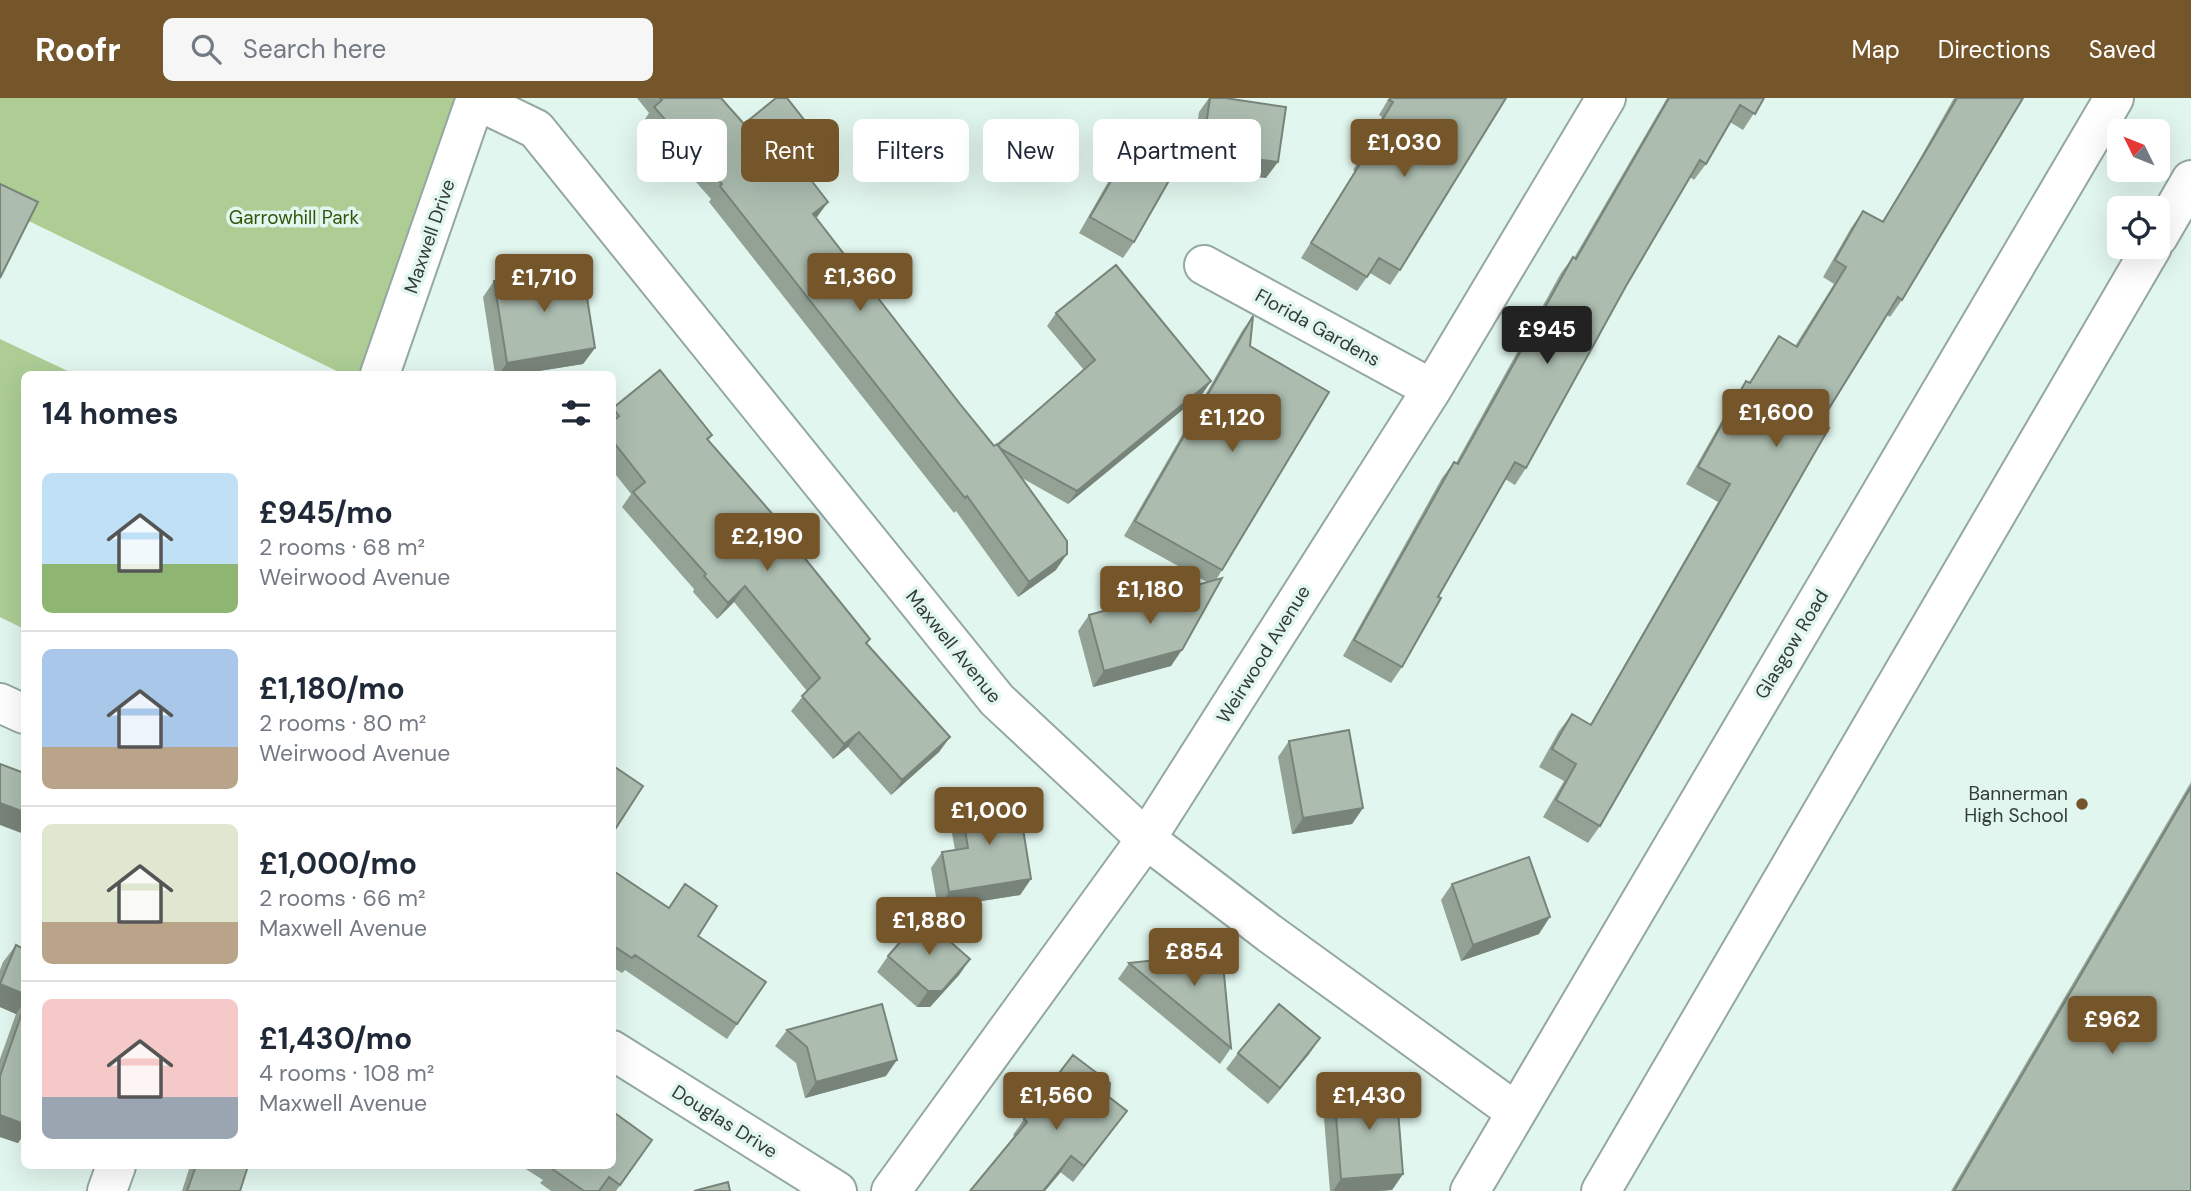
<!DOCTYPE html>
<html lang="en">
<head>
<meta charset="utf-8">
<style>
	:root { --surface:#fff; --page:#f6f6f7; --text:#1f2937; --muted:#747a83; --line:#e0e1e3; --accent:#75562b }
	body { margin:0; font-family:"DM Sans",sans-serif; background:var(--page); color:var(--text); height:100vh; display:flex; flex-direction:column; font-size:26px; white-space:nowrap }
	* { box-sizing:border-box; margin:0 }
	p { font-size:23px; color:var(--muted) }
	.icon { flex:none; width:38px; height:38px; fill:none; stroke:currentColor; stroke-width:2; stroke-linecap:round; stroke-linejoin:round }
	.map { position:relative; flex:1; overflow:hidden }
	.side { position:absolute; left:21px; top:273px; width:595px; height:798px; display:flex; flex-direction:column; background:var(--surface); border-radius:10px; box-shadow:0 7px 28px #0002 }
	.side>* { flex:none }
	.banner { position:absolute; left:637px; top:21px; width:665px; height:63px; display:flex; gap:14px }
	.needle { width:46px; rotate:313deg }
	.fabs { position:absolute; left:2107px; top:21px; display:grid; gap:14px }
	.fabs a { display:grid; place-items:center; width:63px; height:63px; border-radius:10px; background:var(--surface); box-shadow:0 7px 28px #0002; font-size:35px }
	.price { position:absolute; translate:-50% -60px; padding:0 16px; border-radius:7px; background:var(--accent); color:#fff; font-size:23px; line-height:46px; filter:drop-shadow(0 2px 4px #0008) }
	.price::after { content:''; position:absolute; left:50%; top:42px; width:21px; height:16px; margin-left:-10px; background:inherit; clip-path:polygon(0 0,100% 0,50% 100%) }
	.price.current { background:#222; color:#fff }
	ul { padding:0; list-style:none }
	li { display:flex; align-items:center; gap:21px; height:175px; padding:0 21px }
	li+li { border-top:2px solid var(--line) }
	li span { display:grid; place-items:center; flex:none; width:196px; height:140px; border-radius:10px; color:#555 }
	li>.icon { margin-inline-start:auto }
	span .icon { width:84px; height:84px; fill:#fffc; stroke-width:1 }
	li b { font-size:30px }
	h2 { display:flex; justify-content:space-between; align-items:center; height:84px; padding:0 21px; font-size:30px }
	.pill { padding:0 24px; border-radius:10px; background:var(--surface); box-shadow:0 7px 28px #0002; font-size:24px; line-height:63px }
	.pill.current { background:var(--accent); color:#fff }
	header { display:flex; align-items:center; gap:42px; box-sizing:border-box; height:98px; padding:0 35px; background:var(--accent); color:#fff }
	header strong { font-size:33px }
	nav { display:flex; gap:38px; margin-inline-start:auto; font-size:24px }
	.search { width:490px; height:63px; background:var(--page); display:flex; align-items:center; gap:18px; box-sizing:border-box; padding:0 24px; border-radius:10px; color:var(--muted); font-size:26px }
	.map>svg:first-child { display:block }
	.green { fill:#adcd95 }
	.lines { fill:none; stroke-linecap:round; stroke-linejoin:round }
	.minor-casing { stroke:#94a8a1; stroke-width:42 }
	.primary-casing { stroke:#94a8a1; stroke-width:42 }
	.minor { stroke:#fff; stroke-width:38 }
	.primary { stroke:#fff; stroke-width:38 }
	.wall { fill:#94a296 }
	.shaded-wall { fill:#78847a }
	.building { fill:#acbcaf; stroke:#78847a; stroke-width:2 }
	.poi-dot { fill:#75562b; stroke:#e1f6ee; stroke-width:2.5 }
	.labels { text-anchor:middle; stroke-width:7; stroke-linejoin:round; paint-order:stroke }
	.park-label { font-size:19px; fill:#32550a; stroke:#e1f6ee }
	.street-label { font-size:19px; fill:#333b38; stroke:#e1f6ee }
	.poi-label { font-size:19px; fill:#333b38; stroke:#e1f6ee; text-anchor:end }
</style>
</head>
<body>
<header>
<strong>Roofr</strong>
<div class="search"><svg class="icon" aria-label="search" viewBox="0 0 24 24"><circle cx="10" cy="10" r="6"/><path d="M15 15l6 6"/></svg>Search here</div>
<nav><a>Map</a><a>Directions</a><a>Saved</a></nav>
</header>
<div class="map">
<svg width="2191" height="1093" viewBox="0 0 2191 1093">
	<rect width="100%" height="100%" fill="#e1f6ee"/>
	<path class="green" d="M0 0H458L369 276H343L0 109Z
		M0 241 74 276H24V531L0 519Z"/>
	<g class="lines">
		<g class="minor-casing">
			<path id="minor" d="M476 2 536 31 997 602 1146 741 1269 835 1516 1014
				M1204 167 1432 291
				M380 276 476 0
				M0 605 24 616
				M612 952 837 1093
				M107 1093 116 1068
				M891 1093 1146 741 1432 291 1606 0
				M1470 1093 2114 0"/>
		</g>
		<g class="primary-casing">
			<path id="primary" d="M2158 139 2191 82
				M1601 1093 2152 149"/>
		</g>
		<use href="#minor" class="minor"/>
		<use href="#primary" class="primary"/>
	</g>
	<path class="wall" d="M637 0H721L744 26 798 44 788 52 828 104 816 120 960 306 994 348 1084 272 1047 228 1056 215 1211 283 1203 295 1068 406 1022 380 1056 472 1018 499 956 413 954 415 709 104 711 101 643 24 649 15Z
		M1209 0H1225L1266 80 1191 70 1199 14Z
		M1389 0H1506L1400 172 1390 187 1370 175 1357 193 1301 160 1355 73 1353 72 1367 51 1364 49 1382 19 1379 17Z
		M1667 0H1764L1743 32 1730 24 1706 66 1694 82 1690 79 1626 188 1526 370 1515 387 1505 381 1438 499 1402 569 1391 585 1343 558 1442 380 1454 364 1456 365 1561 175 1573 159 1574 160Z
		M1954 0H2023L1902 202 1890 219 1887 217 1820 325 1600 728 1588 745 1543 719 1564 683 1539 669 1559 633 1572 616 1590 627 1718 404 1686 386 1734 301 1746 283 1749 285 1779 238 1795 248 1834 186 1823 179 1851 130 1863 113 1882 124 1914 71Z
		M1132 47 1134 144 1123 160 1079 135 1120 63Z
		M494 183 595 250 583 266 520 276H495L483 199Z
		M1253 218 1222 472 1216 482 1171 568 1093 589 1078 533 1089 517 1207 484 1124 438 1242 233Z
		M660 272 712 337 708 343 789 435 787 438 870 541 867 546 950 639 939 654 891 697 848 649 833 661 791 613 807 593 734 504 717 521 693 494 694 491 622 409 631 396 612 372V311Z
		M1289 643 1363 710 1352 726 1292 736 1278 659Z
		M2191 684V1093H1951Z
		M961 708 1031 781 1020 797 938 810 931 770 942 754 955 752 950 724Z
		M612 772 698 838 766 884 727 941 625 872 622 875 612 869Z
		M1452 786 1539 836 1461 863 1441 802Z
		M16 847 24 851V1036L18 1045 0 1039V961L16 916 0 909V872L3 864Z
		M888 858 970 861 959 877 930 909H917L877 874Z
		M1129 865 1231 950 1220 966 1118 881Z
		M787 932 886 978 805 1000 796 965 775 948Z
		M1320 940 1309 956 1268 1006 1226 971 1238 955Z
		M1334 992 1403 1076 1392 1092 1378 1093H1330L1323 1008Z
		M1109 999 1127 1013 1073 1084 1013 1037 1024 1021Z
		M652 1042 616 1093H551L540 1085 543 1082 521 1068H612Z
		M190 1068H248L240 1093H182Z"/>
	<path class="shaded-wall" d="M809 28 798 44 773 63 784 47Z
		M1202 54 1278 64 1266 80 1191 70Z
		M828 104 817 119 802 131 813 116Z
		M595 250 583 266 520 276H499L507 265Z
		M1211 283 1203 295 1068 406 1077 393Z
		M1067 456 1056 472 1018 499 1029 484Z
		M745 488 734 504 717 521 728 505Z
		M1182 552 1171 568 1093 589 1104 573Z
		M859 634 848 649 833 661 844 646Z
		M950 639 939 654 891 697 902 682Z
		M0 705 24 714V736L0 727Z
		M1363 710 1352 726 1292 736 1303 720Z
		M1031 781 1020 797 938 810 949 794Z
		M1550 819 1539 836 1461 863 1473 847Z
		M970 861 959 877 930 909H917L928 893Z
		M0 886 24 896V904L16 916 0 909Z
		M1320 940 1309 956 1268 1006 1280 990Z
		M897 962 886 978 805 1000 816 984Z
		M1127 1013 1116 1028 1073 1084 1084 1068Z
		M0 1017 24 1026V1036L18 1045 0 1039Z
		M1071 1058 1061 1074 1045 1093H1043Z
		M1403 1076 1392 1092 1378 1093H1333L1341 1081Z"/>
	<path class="building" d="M660 0H721L744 26 776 0H787L809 28 784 47 828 104 813 116 960 306 994 348 997 346 1067 443V456L1029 484 967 398 965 400 720 88 722 86 654 9 662 2Z
		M1210 0H1225L1286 9 1278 64 1202 54Z
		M1391 0H1506L1400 172 1379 160 1367 179 1311 145 1365 58 1363 57 1377 36 1375 34 1393 4 1389 2Z
		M1669 0H1764L1755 16 1740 7 1706 66 1700 62 1626 188 1526 370 1515 364 1438 499 1441 500 1402 569 1354 542 1454 364 1458 366 1573 159 1576 161Z
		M1957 0H2023L1902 202 1898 199 1820 325 1829 330 1600 728 1556 702 1576 666 1552 651 1572 616 1591 627 1730 386 1698 369 1746 283 1750 285 1779 238 1797 249 1846 169 1835 162 1863 113 1883 124 1926 53Z
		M1132 47 1175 72 1134 144 1090 119Z
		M0 86 38 104 0 180Z
		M1116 167 1211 283 1077 393 1001 351 998 347 1095 262 1056 215Z
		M582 168 595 250 507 265 494 183Z
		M1253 218 1250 248 1329 294 1222 472 1135 423Z
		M660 272 712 337 707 341 789 435 786 437 870 541 866 545 950 639 902 682 859 634 844 646 802 598 820 580 745 488 728 505 704 478 706 476 633 394 645 384 612 342V324L619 318 613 310Z
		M1222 480 1182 552 1104 573 1089 517Z
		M1349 632 1363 710 1303 720 1289 643Z
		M0 666 24 675V714L0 705Z
		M612 667 643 688 612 736Z
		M2191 689V1093H1954Z
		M1018 699 1031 781 949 794 942 754 968 750 961 708Z
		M1529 759 1550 819 1473 847 1452 786Z
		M612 772 669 810 685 786 717 808 698 838 766 884 737 926 635 857 632 860 612 847Z
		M922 819 970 861 942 893H928L888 858Z
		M16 847 24 851V896L0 886Z
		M1222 855 1231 950 1129 865Z
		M882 906 897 962 816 984 807 949 787 932Z
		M1279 906 1320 940 1280 990 1238 955Z
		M24 909V1026L0 1017V978Z
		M1073 957 1110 985 1109 999 1127 1013 1084 1068 1071 1058 1043 1093H970L1027 1024 1024 1021Z
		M1396 987 1403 1076 1341 1081 1334 992Z
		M612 1013 652 1042 620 1087 609 1079 599 1093H584L551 1070 553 1068H612Z
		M196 1068H248L240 1093H187Z
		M728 1084 730 1093H694Z"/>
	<circle class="poi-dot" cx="2082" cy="706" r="7"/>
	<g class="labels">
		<g class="park-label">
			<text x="294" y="126">Garrowhill Park</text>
		</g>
		<g class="street-label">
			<text transform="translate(429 138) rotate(-71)" y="7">Maxwell Drive</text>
			<text transform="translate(1318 229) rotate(29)" y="7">Florida Gardens</text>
			<text transform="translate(1791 546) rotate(-59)" y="7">Glasgow Road</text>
			<text transform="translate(954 548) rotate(51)" y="7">Maxwell Avenue</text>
			<text transform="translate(1263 556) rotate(-58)" y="7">Weirwood Avenue</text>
			<text transform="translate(725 1023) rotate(32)" y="7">Douglas Drive</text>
		</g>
		<g class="poi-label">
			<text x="2068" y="702">Bannerman<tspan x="2068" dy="22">High School</tspan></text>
		</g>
	</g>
</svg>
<div class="fabs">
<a><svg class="needle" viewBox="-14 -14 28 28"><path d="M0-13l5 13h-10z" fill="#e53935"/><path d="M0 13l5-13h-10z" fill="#747a83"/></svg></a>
<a><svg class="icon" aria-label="locate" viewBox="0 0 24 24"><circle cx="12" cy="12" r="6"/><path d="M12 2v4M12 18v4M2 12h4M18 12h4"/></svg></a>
</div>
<b class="price" style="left:1404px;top:81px">£1,030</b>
<b class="price" style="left:860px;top:215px">£1,360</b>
<b class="price" style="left:544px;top:216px">£1,710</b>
<b class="price current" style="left:1547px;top:268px">£945</b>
<b class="price" style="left:1776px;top:351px">£1,600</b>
<b class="price" style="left:1232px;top:356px">£1,120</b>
<b class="price" style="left:767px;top:475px">£2,190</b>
<b class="price" style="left:1150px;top:528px">£1,180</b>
<b class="price" style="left:989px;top:749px">£1,000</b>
<b class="price" style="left:929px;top:859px">£1,880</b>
<b class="price" style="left:1194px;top:890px">£854</b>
<b class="price" style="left:2112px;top:958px">£962</b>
<b class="price" style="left:1056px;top:1034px">£1,560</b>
<b class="price" style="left:1369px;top:1034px">£1,430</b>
<div class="banner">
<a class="pill">Buy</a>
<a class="pill current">Rent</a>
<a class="pill">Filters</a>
<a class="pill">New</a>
<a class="pill">Apartment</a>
</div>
<section class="side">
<h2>14 homes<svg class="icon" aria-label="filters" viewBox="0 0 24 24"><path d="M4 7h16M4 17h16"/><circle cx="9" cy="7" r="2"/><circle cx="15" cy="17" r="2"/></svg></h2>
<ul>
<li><span style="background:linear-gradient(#bfe0f5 65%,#8fb573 0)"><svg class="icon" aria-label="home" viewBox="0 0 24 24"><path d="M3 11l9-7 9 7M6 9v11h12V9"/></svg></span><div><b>£945/mo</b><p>2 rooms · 68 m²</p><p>Weirwood Avenue</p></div></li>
<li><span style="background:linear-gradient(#a9c7e8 70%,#b9a48a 0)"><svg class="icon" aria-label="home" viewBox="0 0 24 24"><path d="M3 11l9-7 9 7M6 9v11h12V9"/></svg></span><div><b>£1,180/mo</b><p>2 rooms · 80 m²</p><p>Weirwood Avenue</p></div></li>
<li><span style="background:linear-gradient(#dfe7d0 70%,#b9a48a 0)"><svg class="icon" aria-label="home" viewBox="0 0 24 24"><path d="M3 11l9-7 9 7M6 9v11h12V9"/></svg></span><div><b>£1,000/mo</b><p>2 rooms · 66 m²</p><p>Maxwell Avenue</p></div></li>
<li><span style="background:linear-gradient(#f6c9c9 70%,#9aa5b1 0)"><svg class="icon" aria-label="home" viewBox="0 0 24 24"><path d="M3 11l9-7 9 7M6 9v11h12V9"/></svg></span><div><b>£1,430/mo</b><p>4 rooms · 108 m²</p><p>Maxwell Avenue</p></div></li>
</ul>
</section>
</div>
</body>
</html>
